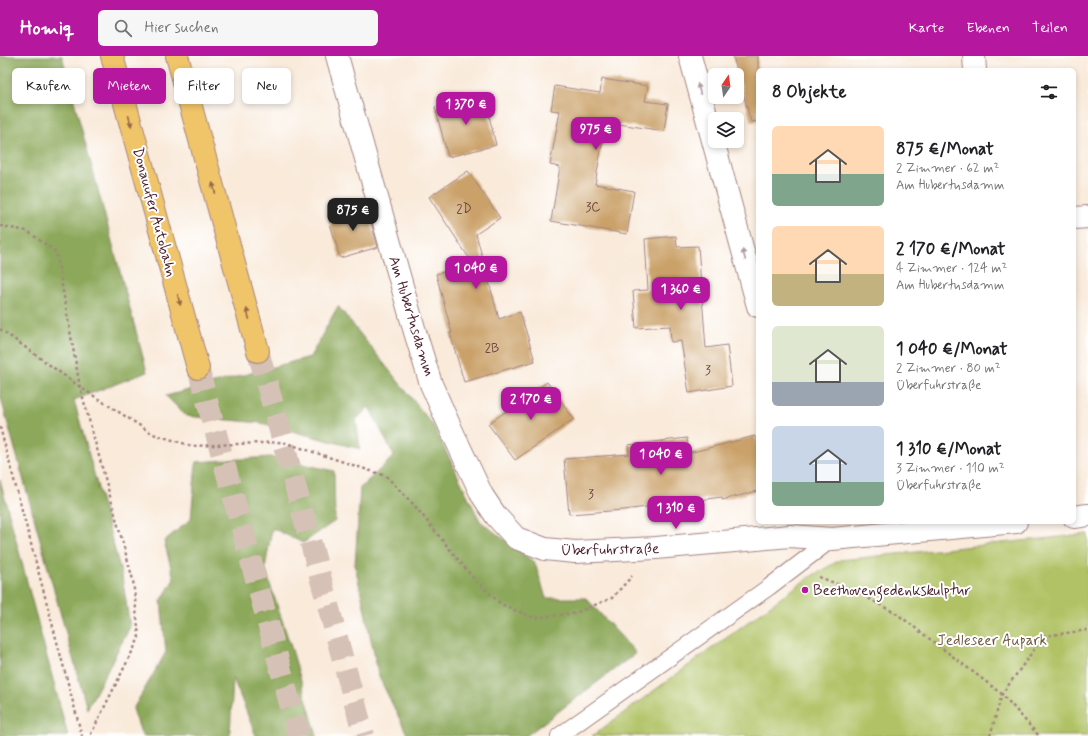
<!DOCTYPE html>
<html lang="de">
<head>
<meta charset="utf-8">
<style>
	:root { --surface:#fff; --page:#f6f6f6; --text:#202124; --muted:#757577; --accent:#b5179e }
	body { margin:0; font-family:Mynerve,sans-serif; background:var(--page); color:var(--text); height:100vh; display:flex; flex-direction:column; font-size:15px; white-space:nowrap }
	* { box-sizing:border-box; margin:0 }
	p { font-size:13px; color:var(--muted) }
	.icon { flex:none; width:22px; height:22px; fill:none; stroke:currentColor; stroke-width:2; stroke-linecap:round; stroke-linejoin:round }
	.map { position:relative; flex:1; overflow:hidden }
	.sheet { position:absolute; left:756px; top:12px; width:320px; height:456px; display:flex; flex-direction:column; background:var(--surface); border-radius:6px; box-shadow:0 2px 6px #0003 }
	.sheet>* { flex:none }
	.banner { position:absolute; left:12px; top:12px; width:380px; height:36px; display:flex; gap:8px }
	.needle { width:26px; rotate:13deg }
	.buttons { position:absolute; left:708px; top:12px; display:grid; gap:8px }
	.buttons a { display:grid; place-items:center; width:36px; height:36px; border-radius:6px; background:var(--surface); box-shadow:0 2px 6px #0003; font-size:20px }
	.price { position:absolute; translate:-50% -34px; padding:0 9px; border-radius:8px; background:var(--accent); color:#fff; font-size:13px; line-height:26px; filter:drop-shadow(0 1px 2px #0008) }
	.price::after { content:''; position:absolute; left:50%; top:24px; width:12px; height:9px; margin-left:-6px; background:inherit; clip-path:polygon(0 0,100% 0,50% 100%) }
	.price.current { background:#222; color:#fff }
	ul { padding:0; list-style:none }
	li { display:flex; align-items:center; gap:12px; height:100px; padding:0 16px }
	li span { display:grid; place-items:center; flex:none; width:112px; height:80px; border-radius:6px; color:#555 }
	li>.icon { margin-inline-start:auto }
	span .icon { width:48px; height:48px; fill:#fffc; stroke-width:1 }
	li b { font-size:17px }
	h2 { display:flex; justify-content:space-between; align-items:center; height:48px; padding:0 16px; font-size:17px }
	.chip { padding:0 14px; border-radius:6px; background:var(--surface); box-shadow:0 2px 6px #0003; font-size:14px; line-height:36px }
	.chip.current { background:var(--accent); color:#fff }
	header { display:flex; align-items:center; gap:24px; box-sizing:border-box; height:56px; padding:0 20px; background:var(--accent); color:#fff }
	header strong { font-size:19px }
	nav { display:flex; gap:22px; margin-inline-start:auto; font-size:14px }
	.search { width:280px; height:36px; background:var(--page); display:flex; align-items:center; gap:10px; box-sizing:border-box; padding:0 14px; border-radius:6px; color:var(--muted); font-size:15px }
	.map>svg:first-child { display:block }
	.green { fill:#b0c265; stroke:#7d7048 }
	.forest { fill:#8ca85a; stroke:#6b6442 }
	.building { fill:#caa169 }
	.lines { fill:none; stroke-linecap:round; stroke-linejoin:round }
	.highway-tunnel { stroke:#d6c1b7; stroke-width:22; stroke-dasharray:22 11; stroke-linecap:butt }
	.lane-casing { stroke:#a28482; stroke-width:18 }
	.street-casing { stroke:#a28482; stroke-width:24 }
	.highway-casing { stroke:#a28482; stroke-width:24 }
	.path { stroke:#a28482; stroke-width:2.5; stroke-dasharray:3 3; stroke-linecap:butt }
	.lane { stroke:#fff; stroke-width:16 }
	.street { stroke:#fff; stroke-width:22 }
	.highway { stroke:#f0c469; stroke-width:22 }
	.oneway { fill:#ae9aa0 }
	.oneway2 { fill:#956947 }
	.poi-dot { fill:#b5179e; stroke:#fff; stroke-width:1.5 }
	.labels { text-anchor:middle; stroke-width:4; stroke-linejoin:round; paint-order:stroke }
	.number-label { font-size:13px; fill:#6a403a }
	.street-label { font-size:15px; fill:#4a1f2b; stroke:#fff }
	.poi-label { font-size:15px; fill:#4a1f2b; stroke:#fff; text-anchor:start }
	.park-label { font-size:15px; fill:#6e583f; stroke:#fff }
</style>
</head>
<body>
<header>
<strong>Homiq</strong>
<div class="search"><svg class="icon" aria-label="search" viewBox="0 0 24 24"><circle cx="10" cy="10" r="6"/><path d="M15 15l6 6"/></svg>Hier suchen</div>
<nav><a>Karte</a><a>Ebenen</a><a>Teilen</a></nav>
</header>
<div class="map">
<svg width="1088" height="680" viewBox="0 0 1088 680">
	<rect width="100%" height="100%" fill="#fff"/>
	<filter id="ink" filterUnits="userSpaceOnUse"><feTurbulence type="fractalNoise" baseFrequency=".025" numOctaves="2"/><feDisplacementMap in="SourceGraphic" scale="8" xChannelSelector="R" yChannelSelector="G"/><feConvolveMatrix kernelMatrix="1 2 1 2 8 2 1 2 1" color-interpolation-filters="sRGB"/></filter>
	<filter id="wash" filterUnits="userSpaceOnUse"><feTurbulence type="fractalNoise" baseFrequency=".012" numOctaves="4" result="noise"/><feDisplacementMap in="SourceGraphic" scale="16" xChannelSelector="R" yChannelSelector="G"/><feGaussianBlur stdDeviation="0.9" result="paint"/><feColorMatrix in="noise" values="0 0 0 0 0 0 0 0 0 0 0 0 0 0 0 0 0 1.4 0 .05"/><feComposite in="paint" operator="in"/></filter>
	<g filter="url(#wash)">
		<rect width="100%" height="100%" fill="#f9eada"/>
		<path class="green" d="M1088 478V680H592L808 522 840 504Z"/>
		<path class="forest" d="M0 0H62L147 316 74 344 122 520 130 571 87 653 0 339Z
			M338 250 433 369 480 465 535 507 546 542H586L636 597 526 680H408L379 621 355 509 360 432 394 400 369 351 356 364 360 393 261 367 186 360 166 340 310 301Z
			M271 401 334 415 335 465 303 487 272 472 265 513 293 597 317 680H256L233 622 230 680H142L133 653 166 596 161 545 174 523 164 485 191 463 196 406Z
			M0 424 68 680H0Z"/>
		<g id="blocks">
			<path class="building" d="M733 0H758V65L751 66Z
				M602 23 648 30 645 45 668 48 664 75 606 66 595 128 634 135 627 178 551 165 560 111 550 109 560 55 551 54 555 30 600 37Z
				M484 39 496 89 448 101 435 51Z
				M468 115 500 162 476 178 499 263 520 256 535 305 464 326 450 277H452L436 218 473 208 429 141Z
				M366 149 378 191 340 202 328 160Z
				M676 180 677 191 698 190 706 292 727 289 732 330 689 337 681 285 671 286 670 270 636 272 633 235 648 234 645 183Z
				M547 326 574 363 515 404 488 368Z
				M755 380 758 392V435L722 444V441L624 454 569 458 564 403 629 398 628 389 687 382 689 397Z"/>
		</g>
	</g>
	<g filter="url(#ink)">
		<use href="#blocks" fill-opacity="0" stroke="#a28482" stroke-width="1"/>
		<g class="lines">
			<path class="highway-tunnel" d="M258 295 364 680
				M198 312 299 680"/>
			<g class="lane-casing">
				<path id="lane" d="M559 680 769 531 832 483"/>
			</g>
			<g class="street-casing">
				<path id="street" d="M337 0 415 276 431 328 451 373 482 439 496 460 516 482 545 493 575 496 656 492 790 480 832 483 1016 466
					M690 0 758 250
					M974 0 975 14
					M1074 162 1088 161
					M1074 461 1088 459"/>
			</g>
			<g class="highway-casing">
				<path id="highway" d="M112 0 198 312
					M177 0 258 295"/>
			</g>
			<path class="path" d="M0 170 27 175 56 196 80 331 133 524 139 582 90 680
				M0 273 80 331 153 378 192 390 283 386 386 420 414 449 473 522 501 548 534 562 575 557 612 542 632 520
				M0 371 82 680
				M819 521 855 535 897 558 1002 638 1039 680
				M990 680 1002 638 1044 580 1088 574"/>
			<use href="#lane" class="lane"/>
			<use href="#street" class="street"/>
			<use href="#highway" class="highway"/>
		</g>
		<defs><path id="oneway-solid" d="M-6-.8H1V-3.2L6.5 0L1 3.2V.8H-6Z"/></defs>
		<g class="oneway">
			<use href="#oneway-solid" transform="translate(699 33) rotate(-105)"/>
			<use href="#oneway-solid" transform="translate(744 199) rotate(-105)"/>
		</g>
		<g class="oneway2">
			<use href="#oneway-solid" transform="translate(130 65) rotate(75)"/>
			<use href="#oneway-solid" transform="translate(214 132) rotate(-105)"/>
			<use href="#oneway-solid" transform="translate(179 244) rotate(75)"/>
			<use href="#oneway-solid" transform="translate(248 258) rotate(-105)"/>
		</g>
	</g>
	<circle class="poi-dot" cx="805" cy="534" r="4"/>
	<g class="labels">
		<g class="number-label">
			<text x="593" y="155">3C</text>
			<text x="464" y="157">2D</text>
			<text x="492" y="296">2B</text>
			<text x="708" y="318">3</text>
			<text x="591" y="442">3</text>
		</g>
		<g class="street-label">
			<text transform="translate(155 156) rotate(75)" y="5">Donauufer Autobahn</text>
			<text transform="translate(412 260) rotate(73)" y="5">Am Hubertusdamm</text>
			<text transform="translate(610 493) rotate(-1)" y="5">Überfuhrstraße</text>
		</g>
		<g class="poi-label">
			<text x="813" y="539">Beethovengedenkskulptur</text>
		</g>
		<g class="park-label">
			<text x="992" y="589">Jedleseer Aupark</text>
		</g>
	</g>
</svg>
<div class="buttons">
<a><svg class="needle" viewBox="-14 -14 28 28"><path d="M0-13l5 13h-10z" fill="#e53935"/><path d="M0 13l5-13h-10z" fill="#757577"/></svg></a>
<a><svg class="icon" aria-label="layers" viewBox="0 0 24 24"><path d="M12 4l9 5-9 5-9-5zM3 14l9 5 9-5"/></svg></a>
</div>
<b class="price" style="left:466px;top:70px">1 370 €</b>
<b class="price" style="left:596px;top:95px">975 €</b>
<b class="price current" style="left:353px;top:176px">875 €</b>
<b class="price" style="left:476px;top:234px">1 040 €</b>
<b class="price" style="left:681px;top:255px">1 360 €</b>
<b class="price" style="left:531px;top:365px">2 170 €</b>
<b class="price" style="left:661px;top:420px">1 040 €</b>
<b class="price" style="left:676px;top:474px">1 310 €</b>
<div class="banner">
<a class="chip">Kaufen</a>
<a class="chip current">Mieten</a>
<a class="chip">Filter</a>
<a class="chip">Neu</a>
</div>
<section class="sheet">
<h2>8 Objekte<svg class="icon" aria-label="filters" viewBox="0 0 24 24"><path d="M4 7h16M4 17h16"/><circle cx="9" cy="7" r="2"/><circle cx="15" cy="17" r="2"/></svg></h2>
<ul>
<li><span style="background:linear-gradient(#ffd9b3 60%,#7fa58c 0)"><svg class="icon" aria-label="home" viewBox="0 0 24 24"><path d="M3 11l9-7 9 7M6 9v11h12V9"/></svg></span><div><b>875 €/Monat</b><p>2 Zimmer · 62 m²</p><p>Am Hubertusdamm</p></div></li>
<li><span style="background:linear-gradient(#ffd9b3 60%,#c2b280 0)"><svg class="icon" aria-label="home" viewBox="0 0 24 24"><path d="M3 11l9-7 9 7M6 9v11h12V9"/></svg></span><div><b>2 170 €/Monat</b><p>4 Zimmer · 124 m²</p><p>Am Hubertusdamm</p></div></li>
<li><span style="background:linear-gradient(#dfe7d0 70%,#9aa5b1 0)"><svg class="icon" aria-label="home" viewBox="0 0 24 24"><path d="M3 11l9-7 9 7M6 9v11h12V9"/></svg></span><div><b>1 040 €/Monat</b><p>2 Zimmer · 80 m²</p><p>Überfuhrstraße</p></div></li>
<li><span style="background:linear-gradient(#c9d6e8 70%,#7fa58c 0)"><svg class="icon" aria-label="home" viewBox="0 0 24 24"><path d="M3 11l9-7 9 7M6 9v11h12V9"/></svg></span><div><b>1 310 €/Monat</b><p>3 Zimmer · 110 m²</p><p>Überfuhrstraße</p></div></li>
</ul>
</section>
</div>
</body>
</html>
